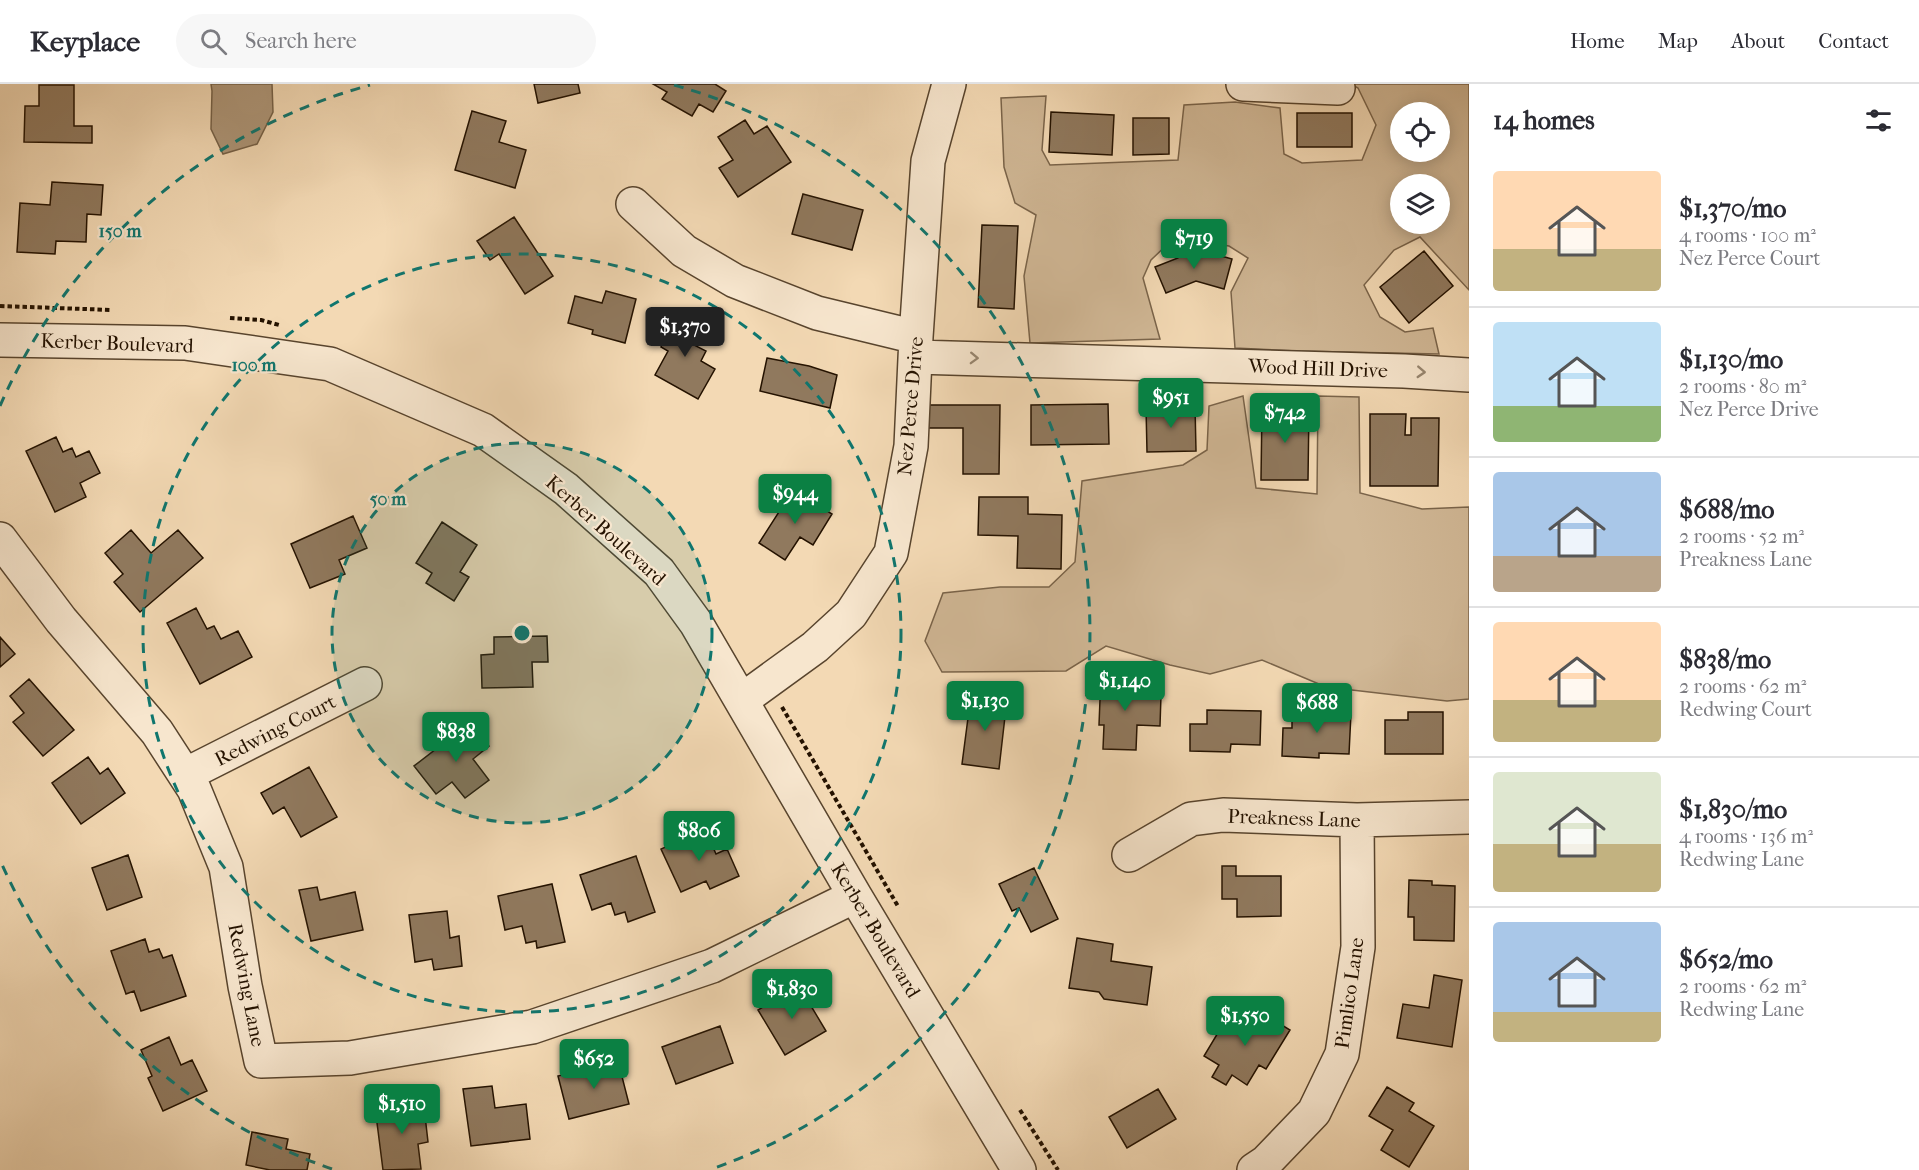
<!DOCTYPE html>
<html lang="en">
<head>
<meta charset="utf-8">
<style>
	:root { --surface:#fff; --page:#f7f7f7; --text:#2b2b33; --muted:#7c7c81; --line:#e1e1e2; --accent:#0b8043 }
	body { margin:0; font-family:"IM FELL French Canon",serif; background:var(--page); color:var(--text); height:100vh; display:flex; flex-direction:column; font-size:22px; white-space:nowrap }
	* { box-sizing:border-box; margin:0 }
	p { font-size:20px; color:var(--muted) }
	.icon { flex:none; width:33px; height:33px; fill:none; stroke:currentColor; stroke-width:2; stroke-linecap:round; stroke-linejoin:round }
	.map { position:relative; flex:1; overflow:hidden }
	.sheet { display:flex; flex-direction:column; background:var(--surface); width:450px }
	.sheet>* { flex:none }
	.buttons { position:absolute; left:1390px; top:18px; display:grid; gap:12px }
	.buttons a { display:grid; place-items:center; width:60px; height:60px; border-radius:50%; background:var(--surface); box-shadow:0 3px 15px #0003; font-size:30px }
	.price { position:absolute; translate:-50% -51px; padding:0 14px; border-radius:6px; background:var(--accent); color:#fff; font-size:20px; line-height:39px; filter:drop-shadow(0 2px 3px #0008) }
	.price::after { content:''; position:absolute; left:50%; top:36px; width:18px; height:14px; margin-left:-9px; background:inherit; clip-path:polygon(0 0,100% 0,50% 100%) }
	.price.active { background:#222; color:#fff }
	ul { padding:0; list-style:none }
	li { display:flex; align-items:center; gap:18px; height:150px; padding:0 24px }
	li+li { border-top:2px solid var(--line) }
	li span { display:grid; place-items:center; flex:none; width:168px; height:120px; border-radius:6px; color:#555 }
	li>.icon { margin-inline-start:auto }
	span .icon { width:72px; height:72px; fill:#fffc; stroke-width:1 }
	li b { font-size:26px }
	h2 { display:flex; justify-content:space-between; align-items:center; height:72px; padding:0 24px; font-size:26px }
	header { display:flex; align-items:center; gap:36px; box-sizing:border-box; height:84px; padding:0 30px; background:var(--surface); border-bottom:2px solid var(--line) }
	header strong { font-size:28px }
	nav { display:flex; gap:33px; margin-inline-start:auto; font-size:21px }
	.search { width:420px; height:54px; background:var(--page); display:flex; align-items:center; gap:15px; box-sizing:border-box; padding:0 21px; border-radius:33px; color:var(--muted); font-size:22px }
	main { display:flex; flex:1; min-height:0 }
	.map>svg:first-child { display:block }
	.green { fill:#d0b795; stroke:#7a644a; stroke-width:1.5; fill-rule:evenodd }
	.water { fill:#ad9577; stroke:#766147; stroke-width:1.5 }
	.building { fill:#90795e; stroke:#241200; stroke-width:1.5 }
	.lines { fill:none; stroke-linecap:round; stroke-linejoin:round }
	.minor-casing { stroke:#58442d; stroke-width:36 }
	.path { stroke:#241200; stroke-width:4; stroke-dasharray:4.5 3; stroke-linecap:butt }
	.minor { stroke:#f7e6ce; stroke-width:33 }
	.oneway { stroke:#988771 }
	.ring { fill:none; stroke:#0f766e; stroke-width:3; stroke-dasharray:10 8 }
	.labels { text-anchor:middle; stroke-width:4.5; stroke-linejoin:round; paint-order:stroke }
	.street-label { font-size:20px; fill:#241200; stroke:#f7e6ce }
	.centre { fill:#0f766e; stroke:#f7e6ce; stroke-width:3 }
	.ring-label { font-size:18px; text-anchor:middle; font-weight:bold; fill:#0f766e; stroke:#f7e6ce; stroke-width:4.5; stroke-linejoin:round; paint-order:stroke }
</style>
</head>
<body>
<header>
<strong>Keyplace</strong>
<div class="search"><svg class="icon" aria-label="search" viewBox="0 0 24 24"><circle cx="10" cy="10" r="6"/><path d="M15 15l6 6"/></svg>Search here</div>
<nav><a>Home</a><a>Map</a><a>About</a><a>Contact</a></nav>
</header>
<main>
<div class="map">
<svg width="1469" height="1086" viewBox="0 0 1469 1086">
	<rect width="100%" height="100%" fill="#f3d9b4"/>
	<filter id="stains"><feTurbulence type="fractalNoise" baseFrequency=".00333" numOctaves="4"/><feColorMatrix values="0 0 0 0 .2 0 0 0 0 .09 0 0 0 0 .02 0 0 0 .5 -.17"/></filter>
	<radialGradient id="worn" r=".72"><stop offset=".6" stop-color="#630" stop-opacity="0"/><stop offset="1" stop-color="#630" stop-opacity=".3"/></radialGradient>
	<path class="green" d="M1351 0H1469V206L1420 153 1394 166 1364 201 1380 233 1405 248 1433 244 1439 270 1297 267 1235 264 1231 208 1248 174 1229 162 1174 154 1151 176 1143 194 1160 255 1030 259 1024 192 1036 131 1015 119 1004 83 1001 14 1046 12 1042 66 1050 81 1178 76 1184 21 1235 18 1280 24 1284 70 1302 79 1362 76 1376 41 1358 4ZM1401 28H1440V68H1401ZM1401 100H1440V140H1401Z
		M1243 312 1256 404 1317 410 1318 312 1359 313 1360 409 1422 425 1469 423V615L1447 617 1326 603 1262 576 1210 590 1170 581 1106 562 1066 587 942 588 925 557 943 509 1000 503H1049L1075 478 1082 397 1183 381 1207 366 1209 322Z"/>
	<path class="water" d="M211 0H272L273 28 257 60 223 70 211 45 212 7Z"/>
	<path class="building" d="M534 0H578L580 9 538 19Z
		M653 0H715L726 7 713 28 699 20 692 32 662 15 667 8Z
		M39 1H74V42H92V59L24 58 25 22H39Z
		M472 27 506 37 499 58 526 66 515 104 455 86Z
		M1051 28 1114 31 1112 71 1049 68Z
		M1297 29H1352V63H1297Z
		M1133 34H1169V70L1133 71Z
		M745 36 754 50 767 42 791 78 738 113 719 84 733 76 718 53Z
		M52 98 103 101 101 131 87 130 86 158 56 157 55 170 17 168 20 119 50 121Z
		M803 110 863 126 852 166 792 150Z
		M514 133 553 192 525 210 499 170 490 176 477 157Z
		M982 141 1018 142 1014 225 978 223Z
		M1182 161 1232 175 1224 205 1196 197 1166 209 1155 183 1178 174Z
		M1424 167 1453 202 1409 239 1380 203Z
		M606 207 636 215 625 259 592 250 593 246 568 239 575 212 602 219Z
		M679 229 704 243 694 261 706 267 701 277 715 285 698 315 655 291 668 267 661 263Z
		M767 274 809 282 837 291 830 324 760 307Z
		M1108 320 1109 360 1031 361V321Z
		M924 321H1000L999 390H963V344H924Z
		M1195 322 1196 367 1147 368 1146 323Z
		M1262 323H1309L1308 396H1261Z
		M1370 330H1406L1405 351H1411V334H1439L1438 402H1370Z
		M56 353 63 368 72 364 76 373 89 367 100 389 80 399 86 413 55 428 26 367Z
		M793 406 832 430 813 461 800 453 785 476 759 459Z
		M979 413H1028V430L1062 431 1061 485 1017 484 1018 452 978 451Z
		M353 432 367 464 339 476 345 490 310 504 291 460Z
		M442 438 477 461 460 488 469 493 454 517 426 499 432 489 416 479Z
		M131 446 151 469 178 446 203 474 140 528 114 498 123 490 105 469Z
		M196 524 207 545 214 542 221 555 238 547 252 573 200 600 167 539Z
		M547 552 548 578H532L533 603 482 604 481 571 494 570V553Z
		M0 553 15 570 0 583Z
		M1101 590 1129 591V610L1161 611 1160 642 1137 641 1136 666 1103 665 1104 641H1099Z
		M29 595 74 646 43 672 13 638 24 629 10 612Z
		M971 611 1007 615 999 685 962 680Z
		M1207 626 1261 627 1260 661 1231 660 1230 668 1190 667V640H1207Z
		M1292 627 1351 629 1349 670 1319 669V674L1282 672 1283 644H1292Z
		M1408 628H1443V670H1385V636H1408Z
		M471 638 489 662 473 675 489 696 465 714 452 698 436 710 414 682Z
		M88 673 100 690 108 684 125 709 81 740 52 699Z
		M309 683 337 733 301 753 284 723 273 730 261 709Z
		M705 745 716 770 727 765 739 792 710 805 706 797 681 808 661 765Z
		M128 771 142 813 107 826 92 784Z
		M636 772 655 828 628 838 625 828 615 831 611 819 592 826 580 791Z
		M1222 782H1236V792H1281V832L1237 833V815H1222Z
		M1034 784 1058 835 1031 848 1019 824 1012 827 999 800Z
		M1409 796 1432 797V801L1455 802 1454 857 1414 856V833H1408Z
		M552 800 565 858 537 864 536 857 526 859 522 842 505 846 498 812Z
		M317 803 320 816 355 808 363 846 311 857 299 806Z
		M447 827 450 854 459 852 462 882 434 886 432 875 415 878 409 831Z
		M1077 854 1113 860 1111 877 1152 883 1147 921 1104 915 1099 908 1069 904Z
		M145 855 149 868 159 865 163 874 172 871 186 912 141 927 134 907 126 910 111 867Z
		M1434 891 1462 896 1452 963 1397 954 1403 920 1429 924Z
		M799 902 826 947 785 971 758 926Z
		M1257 926 1290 946 1266 985 1259 981 1247 1001 1232 991 1226 1001 1212 993 1219 981 1204 972 1228 932 1247 943Z
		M720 942 733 979 676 1000 662 963Z
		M169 953 181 981 192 976 207 1007 163 1027 148 994 152 992 141 966Z
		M618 977 629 1020 569 1035 558 992Z
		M492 1002 495 1024 526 1020 530 1055 471 1062 463 1005Z
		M1387 1003 1414 1019 1409 1027 1434 1042 1409 1083 1381 1066 1393 1046 1369 1032Z
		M1158 1005 1176 1035 1127 1064 1109 1033Z
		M423 1014 428 1058 418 1060 421 1085 383 1086 376 1031 390 1030 388 1018Z
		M252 1048 288 1055 286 1065 310 1070 307 1086H270L246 1081Z"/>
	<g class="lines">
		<g class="minor-casing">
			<path id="minor" d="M1243 0 1338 4
				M633 120 684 167 735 197 817 229 916 253
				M0 256 185 259 330 280 483 346 566 405 659 488 696 539 855 812 1019 1086
				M916 273 1404 287 1469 291
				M0 455 61 536 157 648 194 705 226 783 245 902 261 977 350 974 532 943 712 882 855 812
				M742 616 815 563 851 530 891 469 911 362 916 253 928 77 949 0
				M185 691 365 600
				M1129 771 1191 735 1223 731 1357 736 1469 733
				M1254 1086 1266 1078 1314 1028 1342 970 1358 863 1357 736"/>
		</g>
		<path class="path" d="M0 222 112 226
			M230 234 261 236 279 241
			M782 623 899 824
			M1020 1026 1058 1086"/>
		<use href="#minor" class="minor"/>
	</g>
	<defs><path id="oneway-chevron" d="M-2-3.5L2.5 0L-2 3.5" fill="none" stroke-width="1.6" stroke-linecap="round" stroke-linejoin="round" transform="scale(1.5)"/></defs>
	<g class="oneway">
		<use href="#oneway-chevron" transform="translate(974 274) rotate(2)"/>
		<use href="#oneway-chevron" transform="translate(1421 288) rotate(3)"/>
	</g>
	<circle cx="522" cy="549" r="190" fill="#0f766e" fill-opacity=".12"/>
	<g class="ring">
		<circle cx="522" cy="549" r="190"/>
		<circle cx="522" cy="549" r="379"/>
		<path d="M332 1085A569 569 0 0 1 0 776M0 322A569 569 0 0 1 370 1M674 1A569 569 0 0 1 712 1085"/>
	</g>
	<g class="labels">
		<g class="street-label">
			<text transform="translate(117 259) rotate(2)" y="7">Kerber Boulevard</text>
			<text transform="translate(1318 284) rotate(2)" y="7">Wood Hill Drive</text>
			<text transform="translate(910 322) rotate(-85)" y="7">Nez Perce Drive</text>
			<text transform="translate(606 446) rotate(42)" y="7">Kerber Boulevard</text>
			<text transform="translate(275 646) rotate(-27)" y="7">Redwing Court</text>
			<text transform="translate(1294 734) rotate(2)" y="7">Preakness Lane</text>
			<text transform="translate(876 846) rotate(59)" y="7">Kerber Boulevard</text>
			<text transform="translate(247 901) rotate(79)" y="7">Redwing Lane</text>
			<text transform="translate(1349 909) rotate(-82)" y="7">Pimlico Lane</text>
		</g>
	</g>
	<circle cx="522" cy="549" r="9" class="centre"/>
	<g class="ring-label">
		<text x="120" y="153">150 m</text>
		<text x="254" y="287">100 m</text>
		<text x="388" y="421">50 m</text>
	</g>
	<rect width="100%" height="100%" filter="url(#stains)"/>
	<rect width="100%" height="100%" fill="url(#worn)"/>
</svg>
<div class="buttons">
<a><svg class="icon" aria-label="locate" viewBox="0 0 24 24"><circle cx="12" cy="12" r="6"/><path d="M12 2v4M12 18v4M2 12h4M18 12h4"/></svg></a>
<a><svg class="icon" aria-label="layers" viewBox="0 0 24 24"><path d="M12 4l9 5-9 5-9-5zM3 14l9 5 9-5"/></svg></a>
</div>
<b class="price" style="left:1194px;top:186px">$719</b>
<b class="price active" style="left:685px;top:274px">$1,370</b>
<b class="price" style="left:1171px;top:345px">$951</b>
<b class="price" style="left:1285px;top:360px">$742</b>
<b class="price" style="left:795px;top:441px">$944</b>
<b class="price" style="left:1125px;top:628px">$1,140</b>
<b class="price" style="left:985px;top:648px">$1,130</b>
<b class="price" style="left:1317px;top:650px">$688</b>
<b class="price" style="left:456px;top:679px">$838</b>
<b class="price" style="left:699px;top:778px">$806</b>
<b class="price" style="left:792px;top:936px">$1,830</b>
<b class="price" style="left:1245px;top:963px">$1,550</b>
<b class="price" style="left:594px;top:1006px">$652</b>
<b class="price" style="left:402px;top:1051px">$1,510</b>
</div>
<section class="sheet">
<h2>14 homes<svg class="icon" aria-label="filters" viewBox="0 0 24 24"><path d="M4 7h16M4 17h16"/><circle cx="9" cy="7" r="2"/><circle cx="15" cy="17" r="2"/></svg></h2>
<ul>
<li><span style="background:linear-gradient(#ffd9b3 65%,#c2b280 0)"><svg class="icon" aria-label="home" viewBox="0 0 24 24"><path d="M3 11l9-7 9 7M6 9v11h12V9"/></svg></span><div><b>$1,370/mo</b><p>4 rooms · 100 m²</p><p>Nez Perce Court</p></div></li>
<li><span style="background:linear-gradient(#bfe0f5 70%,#8fb573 0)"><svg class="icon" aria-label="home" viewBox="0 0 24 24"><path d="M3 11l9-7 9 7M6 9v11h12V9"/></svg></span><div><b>$1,130/mo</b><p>2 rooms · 80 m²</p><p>Nez Perce Drive</p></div></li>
<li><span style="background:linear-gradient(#a9c7e8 70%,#b9a48a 0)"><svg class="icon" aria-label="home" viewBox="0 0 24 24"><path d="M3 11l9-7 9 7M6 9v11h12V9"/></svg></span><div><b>$688/mo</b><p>2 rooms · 52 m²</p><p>Preakness Lane</p></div></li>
<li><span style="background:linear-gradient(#ffd9b3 65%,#c2b280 0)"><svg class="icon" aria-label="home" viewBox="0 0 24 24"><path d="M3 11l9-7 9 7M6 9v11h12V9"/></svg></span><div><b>$838/mo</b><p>2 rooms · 62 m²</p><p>Redwing Court</p></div></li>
<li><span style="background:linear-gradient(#dfe7d0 60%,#c2b280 0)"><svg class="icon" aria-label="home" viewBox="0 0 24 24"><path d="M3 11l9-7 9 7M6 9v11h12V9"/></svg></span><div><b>$1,830/mo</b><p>4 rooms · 136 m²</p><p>Redwing Lane</p></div></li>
<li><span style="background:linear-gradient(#a9c7e8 75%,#c2b280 0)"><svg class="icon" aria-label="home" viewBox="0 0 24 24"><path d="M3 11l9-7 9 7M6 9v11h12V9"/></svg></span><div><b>$652/mo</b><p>2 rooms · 62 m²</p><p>Redwing Lane</p></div></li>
</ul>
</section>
</main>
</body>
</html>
